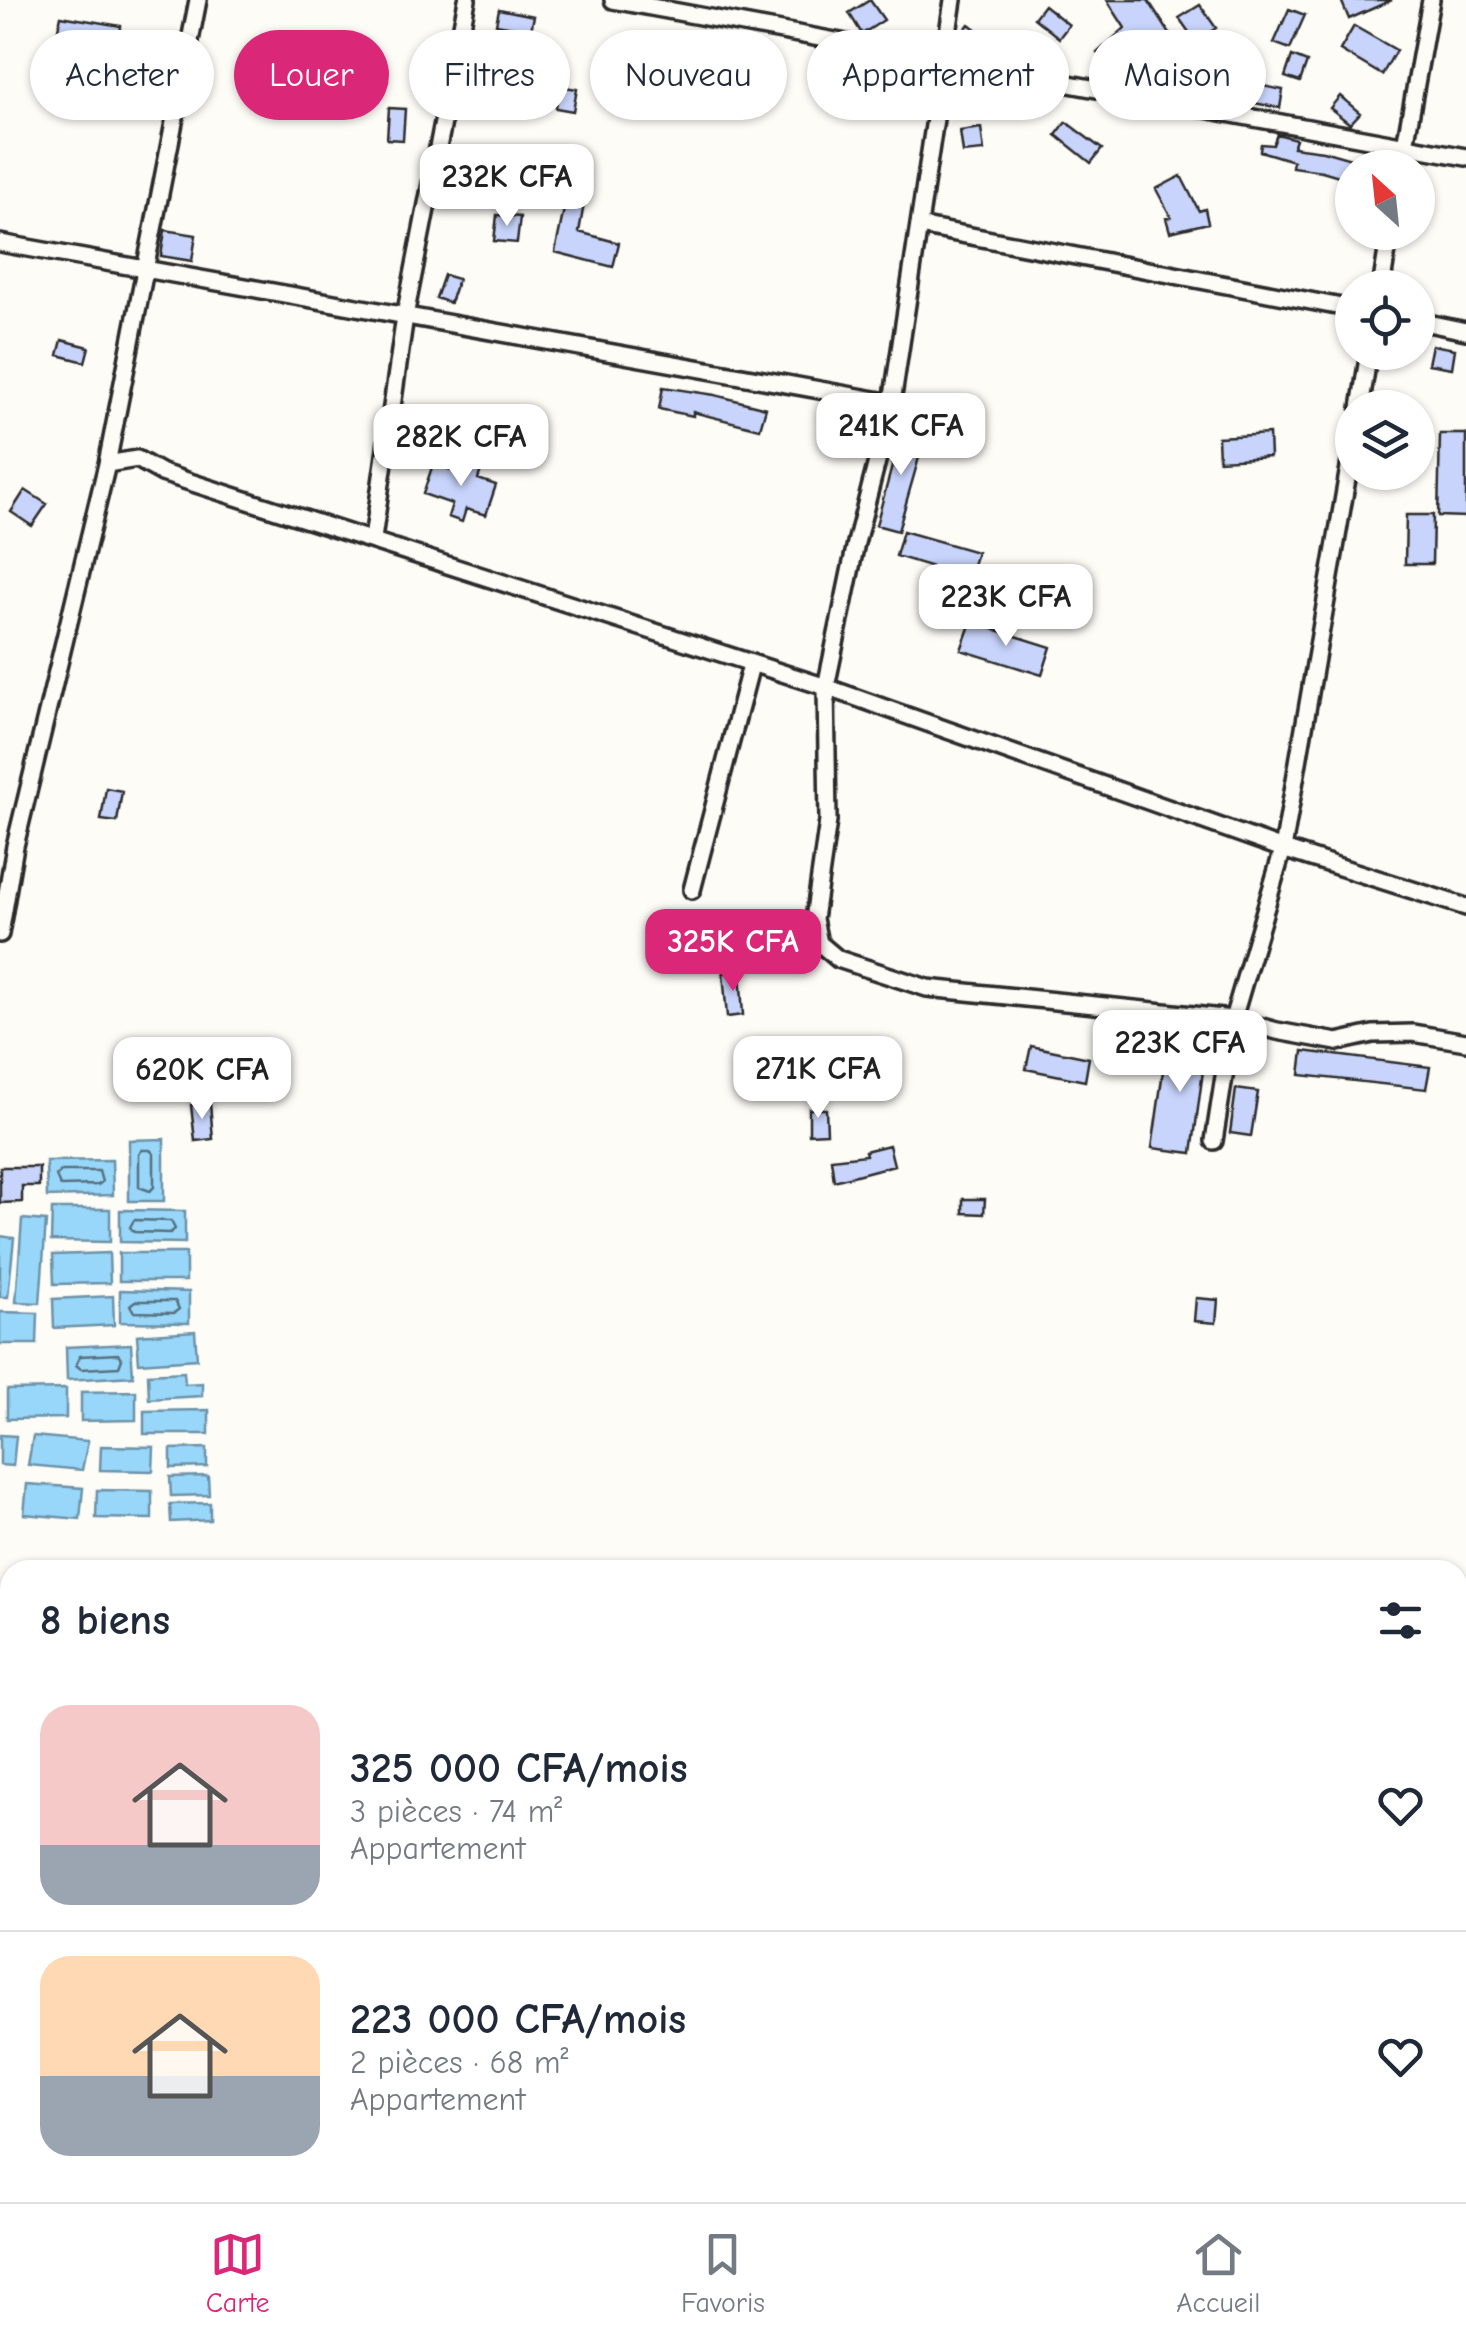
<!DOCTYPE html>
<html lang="fr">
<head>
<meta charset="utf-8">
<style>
	:root { --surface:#fff; --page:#f2f2f3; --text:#1f2937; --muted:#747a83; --line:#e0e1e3; --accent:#db2777 }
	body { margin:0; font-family:"Comic Neue",sans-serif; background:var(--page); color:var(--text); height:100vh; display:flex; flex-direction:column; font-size:38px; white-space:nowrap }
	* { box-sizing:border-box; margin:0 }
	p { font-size:32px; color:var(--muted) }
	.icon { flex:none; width:55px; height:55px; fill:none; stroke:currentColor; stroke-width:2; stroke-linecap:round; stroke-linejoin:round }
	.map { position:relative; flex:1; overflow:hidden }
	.sheet { position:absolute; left:0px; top:1560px; width:1468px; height:642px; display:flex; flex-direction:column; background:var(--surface); border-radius:30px 30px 0 0; box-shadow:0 2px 8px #0004 }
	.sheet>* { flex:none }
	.hud { position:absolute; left:30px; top:30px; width:1408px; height:90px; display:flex; gap:20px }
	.needle { width:65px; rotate:333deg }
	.fabs { position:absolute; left:1335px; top:150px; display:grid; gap:20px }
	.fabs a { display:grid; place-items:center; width:100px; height:100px; border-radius:50%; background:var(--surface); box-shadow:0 2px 8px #0004; font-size:50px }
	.price { position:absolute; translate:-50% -85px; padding:0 22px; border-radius:20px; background:#fff; color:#222; font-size:32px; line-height:65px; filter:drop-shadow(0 2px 5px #0008) }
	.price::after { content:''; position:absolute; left:50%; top:60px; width:30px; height:22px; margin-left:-15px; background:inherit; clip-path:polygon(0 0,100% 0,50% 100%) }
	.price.selected { background:var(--accent); color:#fff }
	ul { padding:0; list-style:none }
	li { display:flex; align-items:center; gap:30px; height:250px; padding:0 40px }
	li+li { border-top:2px solid var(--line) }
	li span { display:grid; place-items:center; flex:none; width:280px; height:200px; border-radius:30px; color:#555 }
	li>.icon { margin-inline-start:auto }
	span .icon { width:120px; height:120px; fill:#fffc; stroke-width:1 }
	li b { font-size:42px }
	h2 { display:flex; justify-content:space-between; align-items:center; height:120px; padding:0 40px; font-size:42px }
	.pill { padding:0 35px; border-radius:45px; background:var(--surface); box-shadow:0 2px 8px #0004; font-size:35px; line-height:90px }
	.pill.selected { background:var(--accent); color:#fff }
	.dock { display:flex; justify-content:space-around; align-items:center; height:140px; border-top:2px solid var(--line); background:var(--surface); font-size:28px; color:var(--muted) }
	.dock a { display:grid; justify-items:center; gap:5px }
	.dock .selected { color:var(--accent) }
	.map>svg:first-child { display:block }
	.water { fill:#98d7fa; stroke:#6c92a7; stroke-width:2.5 }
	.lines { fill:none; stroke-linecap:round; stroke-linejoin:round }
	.shore { stroke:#57707e; stroke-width:2.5 }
	.stream { stroke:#6c92a7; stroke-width:5 }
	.building { fill:#c8d4fb; stroke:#2b2b2b; stroke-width:2.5 }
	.minor-casing { stroke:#2b2b2b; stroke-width:22 }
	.minor { stroke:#fdfcf7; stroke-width:15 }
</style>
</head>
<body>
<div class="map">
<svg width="1466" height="2202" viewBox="0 0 1466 2202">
	<rect width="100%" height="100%" fill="#fdfcf7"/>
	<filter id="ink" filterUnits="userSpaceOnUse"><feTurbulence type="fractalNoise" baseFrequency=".01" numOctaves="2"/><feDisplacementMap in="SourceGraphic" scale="20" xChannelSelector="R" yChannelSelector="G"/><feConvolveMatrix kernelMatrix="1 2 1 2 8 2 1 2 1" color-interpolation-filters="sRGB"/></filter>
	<g filter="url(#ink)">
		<path class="water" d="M164 1139V1201H129V1140Z
			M112 1160 113 1195 47 1197 46 1161Z
			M52 1209H110V1242L51 1241Z
			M120 1210 185 1211V1243L120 1242Z
			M22 1219 46 1221 40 1303 16 1302Z
			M0 1236 14 1238 8 1297H0Z
			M109 1253 110 1283 54 1284 53 1255Z
			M119 1253H186V1281H119Z
			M120 1290 189 1292V1323L120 1322Z
			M113 1296 114 1325 54 1328 53 1299Z
			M0 1312 38 1313 37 1344H0Z
			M195 1331 197 1359 139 1363 137 1335Z
			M131 1344 133 1376 67 1380 66 1347Z
			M184 1372 185 1384 202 1383V1396L149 1399 148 1374Z
			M66 1389V1418L7 1419V1390Z
			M136 1391V1420L81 1421V1392Z
			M209 1410V1434H144V1411Z
			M0 1435 16 1436 13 1466 0 1465Z
			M33 1436 88 1441 82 1470 28 1465Z
			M101 1446 154 1447 153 1471 100 1470Z
			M207 1448V1467L171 1468V1449Z
			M208 1476 209 1495 171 1496 170 1477Z
			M27 1484 83 1488 80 1519 24 1514Z
			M97 1490 152 1491V1519L96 1518Z
			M210 1503V1520L171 1522 170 1504Z"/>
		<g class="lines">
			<path class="shore" d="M142 1150H150L154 1154V1187L150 1191 139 1187V1154Z
				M61 1171H99L102 1182 98 1185 60 1186 56 1176Z
				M134 1220 171 1221 175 1229 170 1233 134 1232 130 1227Z
				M135 1301H175L179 1309 174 1313 134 1312 130 1305Z
				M118 1354 122 1359 119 1367 81 1369 76 1365 80 1356Z"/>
			<path class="stream" d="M1458 1641 1466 1640
				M827 2202 831 2192"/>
		</g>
		<path class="building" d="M870 0 884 20 862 34 849 13Z
			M1107 0H1148L1172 37 1161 44 1171 56 1143 79 1128 60 1115 72 1097 53 1125 28Z
			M1341 0H1392L1349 19Z
			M1044 5 1069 25 1059 38 1034 18Z
			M1200 5 1216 28 1196 42 1179 18Z
			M499 9 534 16 531 30 496 24Z
			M1289 9 1305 15 1290 49 1274 43Z
			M61 16 121 26 118 50 79 44 77 56 53 51Z
			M969 24 998 46 989 58 959 37Z
			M1354 26 1396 50 1382 75 1340 50Z
			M520 36 536 38 531 65 515 63Z
			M1292 56 1307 62 1300 82 1285 77Z
			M629 67 654 72 648 98 624 92Z
			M498 75 520 79 515 103 493 98Z
			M1248 83 1283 90 1280 108 1244 101Z
			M559 86 577 89 573 111 556 108Z
			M1340 96 1360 113 1350 124 1330 108Z
			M389 108 405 109 403 140 387 139Z
			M1066 122 1102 149 1091 163 1056 135Z
			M981 128 984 151 963 153 960 131Z
			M1277 134 1296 139 1293 147 1323 151 1355 160 1349 179 1322 171 1292 167 1293 161 1260 151 1261 144 1273 145Z
			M453 172 489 179 485 195 449 188Z
			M1181 176 1199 211 1205 209 1208 223 1170 232 1166 218 1171 217 1156 189Z
			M568 190 586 193 579 232 619 243 613 267 555 252Z
			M497 215 520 217 517 243 494 241Z
			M165 230 196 235 192 261 161 256Z
			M444 275 458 279 450 303 436 298Z
			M62 340 89 347 85 362 58 355Z
			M1432 345 1455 349 1452 368 1428 364Z
			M663 387 715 395 766 408 760 429 693 412V416L659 409Z
			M903 426 926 433 898 531 876 525Z
			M1269 434 1270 457 1219 460 1218 437Z
			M1440 434H1466V517L1438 516Z
			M466 458 483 464 478 479 496 485 486 515 466 509 462 522 448 517 452 504 423 494 433 464 461 473Z
			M25 490 47 504 32 526 11 512Z
			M1406 515H1433L1432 564H1405Z
			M903 531 977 552 969 578 896 556Z
			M971 622 1051 647 1042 675 961 650Z
			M106 788 122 791 117 822 101 820Z
			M740 972 743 1015 727 1017 723 973Z
			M1168 1036 1207 1041 1192 1153 1152 1148Z
			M1031 1046 1089 1058 1085 1081 1026 1069Z
			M1303 1051 1430 1067 1426 1089 1300 1075Z
			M1236 1089 1258 1092 1251 1136 1230 1133Z
			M210 1103 213 1139 195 1141 191 1105Z
			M809 1109H826L827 1133 809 1134Z
			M889 1145 894 1165 834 1181 831 1159 866 1155 865 1151Z
			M0 1167H39V1186H22V1202L0 1203Z
			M963 1199H985L984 1214 963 1213Z
			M1196 1298 1218 1300 1216 1323 1194 1321Z"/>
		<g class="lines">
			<g class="minor-casing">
				<path id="minor" d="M613 0 1466 157
					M953 0 892 403 856 543 826 687 828 821 814 919 819 943 838 959 927 988 1233 1019 1277 1031 1337 1042 1373 1034 1413 1033 1466 1042
					M1401 168 1431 0
					M919 226 1352 309
					M0 243 892 403
					M1381 288 1390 232
					M1418 321 1466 331
					M1360 408 1369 352
					M107 464 198 0
					M373 539 405 316 467 0
					M692 890 751 665
					M0 934 15 846 107 464 137 459 162 473 826 687 1283 849 1466 907
					M1214 1141 1233 1019 1283 849 1352 450"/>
			</g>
			<use href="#minor" class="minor"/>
		</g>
	</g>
</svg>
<div class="fabs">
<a><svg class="needle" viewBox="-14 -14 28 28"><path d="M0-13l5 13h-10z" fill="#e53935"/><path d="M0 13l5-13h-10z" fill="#747a83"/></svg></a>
<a><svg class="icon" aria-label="locate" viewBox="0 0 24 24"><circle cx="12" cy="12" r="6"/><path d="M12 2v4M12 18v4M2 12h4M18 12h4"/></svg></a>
<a><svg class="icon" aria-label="layers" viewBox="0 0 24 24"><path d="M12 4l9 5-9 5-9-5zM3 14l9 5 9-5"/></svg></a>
</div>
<b class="price" style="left:507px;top:229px">232K CFA</b>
<b class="price" style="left:901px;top:478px">241K CFA</b>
<b class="price" style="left:461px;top:489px">282K CFA</b>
<b class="price" style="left:1006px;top:649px">223K CFA</b>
<b class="price selected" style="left:733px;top:994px">325K CFA</b>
<b class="price" style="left:1180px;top:1095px">223K CFA</b>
<b class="price" style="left:818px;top:1121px">271K CFA</b>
<b class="price" style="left:202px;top:1122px">620K CFA</b>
<div class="hud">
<a class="pill">Acheter</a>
<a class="pill selected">Louer</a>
<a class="pill">Filtres</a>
<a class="pill">Nouveau</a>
<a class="pill">Appartement</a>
<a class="pill">Maison</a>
</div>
<section class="sheet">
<h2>8 biens<svg class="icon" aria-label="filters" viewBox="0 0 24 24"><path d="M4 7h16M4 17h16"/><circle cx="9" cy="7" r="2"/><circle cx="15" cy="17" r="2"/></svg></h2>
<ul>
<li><span style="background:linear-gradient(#f6c9c9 70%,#9aa5b1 0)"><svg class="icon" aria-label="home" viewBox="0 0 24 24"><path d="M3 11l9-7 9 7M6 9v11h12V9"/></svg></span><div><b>325 000 CFA/mois</b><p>3 pièces · 74 m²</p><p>Appartement</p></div><svg class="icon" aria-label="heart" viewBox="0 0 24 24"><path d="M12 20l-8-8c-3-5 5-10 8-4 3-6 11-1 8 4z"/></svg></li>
<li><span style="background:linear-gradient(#ffd9b3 60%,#9aa5b1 0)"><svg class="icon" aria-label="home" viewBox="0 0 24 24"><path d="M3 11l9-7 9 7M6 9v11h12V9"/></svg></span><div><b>223 000 CFA/mois</b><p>2 pièces · 68 m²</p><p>Appartement</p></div><svg class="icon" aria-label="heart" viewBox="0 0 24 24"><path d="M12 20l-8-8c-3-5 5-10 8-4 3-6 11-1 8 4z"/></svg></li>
</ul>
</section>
</div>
<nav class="dock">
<a class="selected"><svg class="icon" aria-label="map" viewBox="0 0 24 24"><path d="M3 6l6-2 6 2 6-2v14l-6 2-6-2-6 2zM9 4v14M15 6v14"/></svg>Carte</a>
<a><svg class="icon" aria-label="saved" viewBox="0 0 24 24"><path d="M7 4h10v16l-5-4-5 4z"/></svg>Favoris</a>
<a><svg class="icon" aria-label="home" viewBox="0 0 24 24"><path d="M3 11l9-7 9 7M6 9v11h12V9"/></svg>Accueil</a>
</nav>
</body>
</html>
